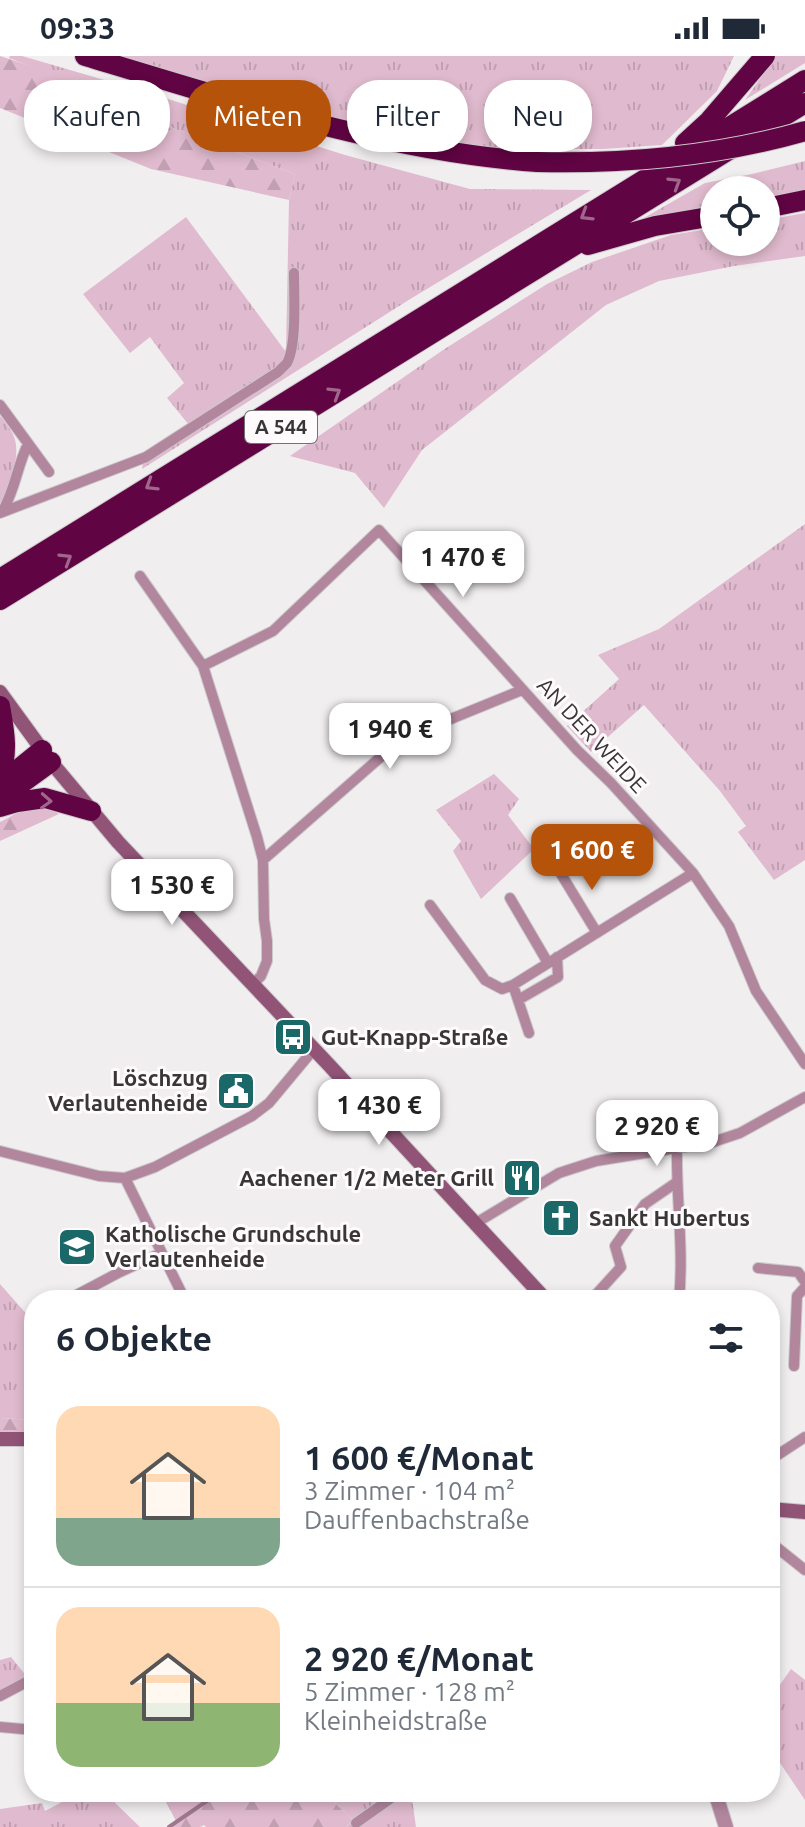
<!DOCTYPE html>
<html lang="de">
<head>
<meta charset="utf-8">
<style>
	:root { --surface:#fff; --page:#f6f6f7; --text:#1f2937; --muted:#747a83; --line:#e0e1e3; --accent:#b45309 }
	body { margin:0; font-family:Ubuntu,sans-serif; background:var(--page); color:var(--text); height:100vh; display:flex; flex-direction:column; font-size:30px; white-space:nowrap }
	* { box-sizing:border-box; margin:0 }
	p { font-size:26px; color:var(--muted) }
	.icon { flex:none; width:44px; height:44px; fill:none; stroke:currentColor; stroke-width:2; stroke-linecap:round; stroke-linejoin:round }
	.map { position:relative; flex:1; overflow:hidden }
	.details { position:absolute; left:24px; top:1234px; width:756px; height:512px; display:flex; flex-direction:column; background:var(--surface); border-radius:32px; box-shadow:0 4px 12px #0003 }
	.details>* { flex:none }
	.top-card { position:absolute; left:24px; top:24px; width:758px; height:72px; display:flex; gap:16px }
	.controls { position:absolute; left:700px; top:120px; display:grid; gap:16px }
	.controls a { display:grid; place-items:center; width:80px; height:80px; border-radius:50%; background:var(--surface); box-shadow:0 4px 12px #0003; font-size:40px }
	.price { position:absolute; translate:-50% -68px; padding:0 18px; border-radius:16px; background:#fff; color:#222; font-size:26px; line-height:52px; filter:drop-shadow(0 2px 4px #0008) }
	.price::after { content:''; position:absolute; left:50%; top:48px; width:24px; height:18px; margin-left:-12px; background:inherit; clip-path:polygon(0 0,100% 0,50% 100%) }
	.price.active { background:var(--accent); color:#fff }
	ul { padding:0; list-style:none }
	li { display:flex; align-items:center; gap:24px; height:200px; padding:0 32px }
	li+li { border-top:2px solid var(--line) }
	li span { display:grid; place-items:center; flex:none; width:224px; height:160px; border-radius:24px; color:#555 }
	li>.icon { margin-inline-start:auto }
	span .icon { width:96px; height:96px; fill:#fffc; stroke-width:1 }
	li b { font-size:34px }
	h2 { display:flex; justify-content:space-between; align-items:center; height:96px; padding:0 32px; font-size:34px }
	.pill { padding:0 28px; border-radius:32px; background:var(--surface); box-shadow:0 4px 12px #0003; font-size:28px; line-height:72px }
	.pill.active { background:var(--accent); color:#fff }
	.status { display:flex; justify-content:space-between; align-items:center; height:56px; padding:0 40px; background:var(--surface); direction:ltr }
	.status svg { height:22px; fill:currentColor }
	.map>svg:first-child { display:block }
	.grass { fill:url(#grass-tufts) }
	.forest { fill:url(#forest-firs) }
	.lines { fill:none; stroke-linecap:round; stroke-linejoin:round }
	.stream { stroke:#9e778c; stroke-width:4 }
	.minor-casing { stroke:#ccc9cb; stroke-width:12 }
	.tertiary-casing { stroke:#ccc9cb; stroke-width:16 }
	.secondary-casing { stroke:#ccc9cb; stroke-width:16 }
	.motorway-casing { stroke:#ccc9cb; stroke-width:22 }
	.minor { stroke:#b2879e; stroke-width:10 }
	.tertiary { stroke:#b2879e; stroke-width:14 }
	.secondary { stroke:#915477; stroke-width:14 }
	.motorway { stroke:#600443; stroke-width:20 }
	.motorway-bridge-casing { stroke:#ccc9cb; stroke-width:22; stroke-linecap:butt }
	.motorway-bridge { stroke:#600443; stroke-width:20 }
	.oneway { stroke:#a0678d }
	.labels { text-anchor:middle; stroke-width:6; stroke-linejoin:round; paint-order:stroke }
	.shield { fill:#fffbfd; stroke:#747273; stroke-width:2 }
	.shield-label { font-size:20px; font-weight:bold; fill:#383738 }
	.street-label { font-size:22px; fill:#383738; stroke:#fffbfd }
	.poi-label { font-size:22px; font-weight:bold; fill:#383738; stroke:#fffbfd; text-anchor:start }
</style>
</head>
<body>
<div class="status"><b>09:33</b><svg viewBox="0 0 49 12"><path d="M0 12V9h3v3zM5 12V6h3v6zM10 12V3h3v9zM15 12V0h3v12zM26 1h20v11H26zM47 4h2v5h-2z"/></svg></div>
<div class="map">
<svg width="805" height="1771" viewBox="0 0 805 1771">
	<defs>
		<pattern id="grass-tufts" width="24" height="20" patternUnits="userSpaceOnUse" patternTransform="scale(2)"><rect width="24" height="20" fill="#e0bace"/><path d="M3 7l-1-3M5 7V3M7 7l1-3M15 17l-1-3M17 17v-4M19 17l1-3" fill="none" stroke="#c1a0b2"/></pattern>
		<pattern id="forest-firs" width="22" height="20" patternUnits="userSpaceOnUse" patternTransform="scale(2)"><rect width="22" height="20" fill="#e0bace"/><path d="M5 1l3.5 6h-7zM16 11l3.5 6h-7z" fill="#c1a0b2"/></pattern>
	</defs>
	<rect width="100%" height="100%" fill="#f1eef0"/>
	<path class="grass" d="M10 0H22L149 37 345 99 470 133 591 134 407 245 142 413 144 399 189 369 167 342 184 327 150 281 130 297 83 238 186 161 286 296 289 144 295 118 177 74 105 39 9 2Z
		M118 0H734L717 35 662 89 603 93H488L353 69Z
		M776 0H805V7L745 44Z
		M805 105V138L766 145V134H714V154L635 167 705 127 752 118Z
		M805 157V200L734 210 659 225 606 249 422 394 384 452 355 417 290 400 443 294 547 228 592 206 671 179 714 172V186H766V164Z
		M0 360C7 368 15 378 16 389 18 404 10 437 0 447Z
		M805 468V804L774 824 738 776 746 770 720 735 644 649 591 696 567 670 619 623 598 599 659 573Z
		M494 718 519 743 508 759 534 793 481 843 453 795 461 785 436 754Z
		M0 1228 30 1262 24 1266 34 1284V1364L0 1362Z
		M11 1601 28 1622 0 1636V1604Z
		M791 1613 805 1624V1744L780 1707 770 1669V1643Z
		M81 1736H107L109 1741 140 1771H0V1753L42 1747 45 1755Z
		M323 1736H411L416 1771H346L353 1764Z"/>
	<path class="forest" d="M0 0 40 13 105 39 177 74 295 118 289 144 151 113 0 52Z
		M47 751 59 758 0 785V766L19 756Z
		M0 1362 34 1364V1376H0Z
		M161 1736H323L353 1764 346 1771H206L204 1769 200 1771H172L177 1767Z"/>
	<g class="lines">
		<path class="stream" d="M169 1771 220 1736"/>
		<g class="minor-casing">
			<path id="minor" d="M0 349 49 416
				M2 456C15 435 17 410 28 388
				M0 457 146 401 278 316C280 314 285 309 287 307 297 289 294 238 294 217
				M140 520 203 610 257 781 263 804 264 863 267 885V905L261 920 253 928
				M203 610 273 575 379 474 577 694 611 727 693 817 729 870 756 935 805 1008
				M263 804 391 692 409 680 522 634
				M558 813 597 877
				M510 842 548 907
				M430 849 485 924 502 933 513 929 693 817
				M513 929 518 944 558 921 557 901
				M518 944 529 977
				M677 1092C676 1143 684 1193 679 1244
				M0 1095 99 1120 125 1122 155 1111 252 1060 269 1047 314 993
				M125 1122 185 1244
				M476 1167 559 1117 596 1105 713 1086 740 1077 805 1041
				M758 1212 798 1216 805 1226
				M67 1244 118 1217 161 1197
				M591 1244 621 1211 615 1190 645 1148 677 1126
				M794 1310 797 1240 805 1231
				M770 1404 805 1381
				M770 1486 805 1514
				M0 1640 34 1622
				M0 1671 34 1674
				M356 1767 400 1736"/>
		</g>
		<g class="tertiary-casing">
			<path id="tertiary" d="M715 1736 726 1771"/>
		</g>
		<g class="secondary-casing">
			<path id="secondary" d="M0 636 51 706 118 786 329 1009 546 1244
				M0 1383H34
				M770 1453 805 1456"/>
		</g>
		<g class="motorway-casing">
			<path id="motorway" d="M85 0C233 44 382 95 538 106
				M685 87 709 65 765 0
				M766 152 805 144
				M588 189 655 170 714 160
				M0 523 805 24
				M0 544 805 47
				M0 650C4 673 9 696 0 719
				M0 728 42 694
				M0 743 51 706
				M0 751 17 746 45 742 91 755"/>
		</g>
		<use href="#minor" class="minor"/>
		<use href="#tertiary" class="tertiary"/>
		<use href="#secondary" class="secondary"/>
		<use href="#motorway" class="motorway"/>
		<g class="motorway-bridge-casing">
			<path id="motorway-bridge" d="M538 106C628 108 718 100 805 75"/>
		</g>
		<use href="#motorway-bridge" class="motorway-bridge"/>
	</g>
	<defs><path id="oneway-chevron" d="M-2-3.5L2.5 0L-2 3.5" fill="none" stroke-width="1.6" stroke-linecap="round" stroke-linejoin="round" transform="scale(2)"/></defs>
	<g class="oneway">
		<use href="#oneway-chevron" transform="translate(675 127) rotate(-32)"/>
		<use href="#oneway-chevron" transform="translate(586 159) rotate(148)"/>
		<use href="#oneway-chevron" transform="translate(335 337) rotate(-32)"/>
		<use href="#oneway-chevron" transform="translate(151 429) rotate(148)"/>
		<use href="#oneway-chevron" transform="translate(66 503) rotate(-32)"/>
		<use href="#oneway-chevron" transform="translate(46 745) rotate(3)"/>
	</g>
	<defs>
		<g id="bus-square" transform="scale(2)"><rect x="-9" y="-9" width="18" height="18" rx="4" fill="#1a6868" stroke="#fffbfd"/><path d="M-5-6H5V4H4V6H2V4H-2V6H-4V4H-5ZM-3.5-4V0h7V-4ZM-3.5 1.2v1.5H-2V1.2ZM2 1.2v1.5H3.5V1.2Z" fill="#fff"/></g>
		<g id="civic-square" transform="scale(2)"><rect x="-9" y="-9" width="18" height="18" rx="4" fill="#1a6868" stroke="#fffbfd"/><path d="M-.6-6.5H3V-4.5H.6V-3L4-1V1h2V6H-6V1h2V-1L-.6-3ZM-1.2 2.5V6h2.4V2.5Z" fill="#fff"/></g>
		<g id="restaurant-square" transform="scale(2)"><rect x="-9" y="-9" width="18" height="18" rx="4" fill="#1a6868" stroke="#fffbfd"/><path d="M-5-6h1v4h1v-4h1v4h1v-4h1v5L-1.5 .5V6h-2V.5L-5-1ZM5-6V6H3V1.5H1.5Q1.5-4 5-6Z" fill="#fff"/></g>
		<g id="church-square" transform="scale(2)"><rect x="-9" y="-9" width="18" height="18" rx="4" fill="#1a6868" stroke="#fffbfd"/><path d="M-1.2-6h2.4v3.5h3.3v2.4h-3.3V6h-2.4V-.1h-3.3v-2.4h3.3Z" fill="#fff"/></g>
		<g id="school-square" transform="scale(2)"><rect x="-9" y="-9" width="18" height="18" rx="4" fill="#1a6868" stroke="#fffbfd"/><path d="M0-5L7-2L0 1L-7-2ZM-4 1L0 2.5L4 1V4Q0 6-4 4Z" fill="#fff"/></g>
	</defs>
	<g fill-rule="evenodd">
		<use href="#bus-square" x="293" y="981"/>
		<use href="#civic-square" x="236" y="1035"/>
		<use href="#restaurant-square" x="522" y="1122"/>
		<use href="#church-square" x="561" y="1162"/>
		<use href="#school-square" x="77" y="1191"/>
	</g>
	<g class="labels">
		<rect class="shield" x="245" y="355" width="72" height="32" rx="6"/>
		<g class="shield-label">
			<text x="281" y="378">A 544</text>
		</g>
		<g class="street-label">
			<text transform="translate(592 679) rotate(47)" y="8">AN DER WEIDE</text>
		</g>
		<g class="poi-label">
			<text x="321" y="989">Gut-Knapp-Straße</text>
			<text x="208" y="1030" text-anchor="end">Löschzug<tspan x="208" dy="25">Verlautenheide</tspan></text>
			<text x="494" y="1130" text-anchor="end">Aachener 1/2 Meter Grill</text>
			<text x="589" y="1170">Sankt Hubertus</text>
			<text x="105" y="1186">Katholische Grundschule<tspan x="105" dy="25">Verlautenheide</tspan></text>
		</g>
	</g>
</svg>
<div class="controls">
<a><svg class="icon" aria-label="locate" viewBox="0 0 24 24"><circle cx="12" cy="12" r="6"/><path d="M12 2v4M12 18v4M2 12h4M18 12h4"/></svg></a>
</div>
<b class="price" style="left:463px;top:543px">1 470 €</b>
<b class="price" style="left:390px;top:715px">1 940 €</b>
<b class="price active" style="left:592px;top:836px">1 600 €</b>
<b class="price" style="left:172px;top:871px">1 530 €</b>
<b class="price" style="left:379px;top:1091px">1 430 €</b>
<b class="price" style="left:657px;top:1112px">2 920 €</b>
<div class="top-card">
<a class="pill">Kaufen</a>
<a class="pill active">Mieten</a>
<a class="pill">Filter</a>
<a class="pill">Neu</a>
</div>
<section class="details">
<h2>6 Objekte<svg class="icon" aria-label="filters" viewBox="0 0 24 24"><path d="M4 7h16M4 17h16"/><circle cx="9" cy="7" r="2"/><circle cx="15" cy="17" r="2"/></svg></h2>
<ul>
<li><span style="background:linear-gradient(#ffd9b3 70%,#7fa58c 0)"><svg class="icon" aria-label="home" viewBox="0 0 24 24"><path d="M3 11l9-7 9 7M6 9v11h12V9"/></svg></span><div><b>1 600 €/Monat</b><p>3 Zimmer · 104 m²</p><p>Dauffenbachstraße</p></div></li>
<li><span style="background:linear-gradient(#ffd9b3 60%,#8fb573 0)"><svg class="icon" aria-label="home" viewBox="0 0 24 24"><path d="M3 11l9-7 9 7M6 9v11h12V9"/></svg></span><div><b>2 920 €/Monat</b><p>5 Zimmer · 128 m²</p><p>Kleinheidstraße</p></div></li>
</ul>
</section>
</div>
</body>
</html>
